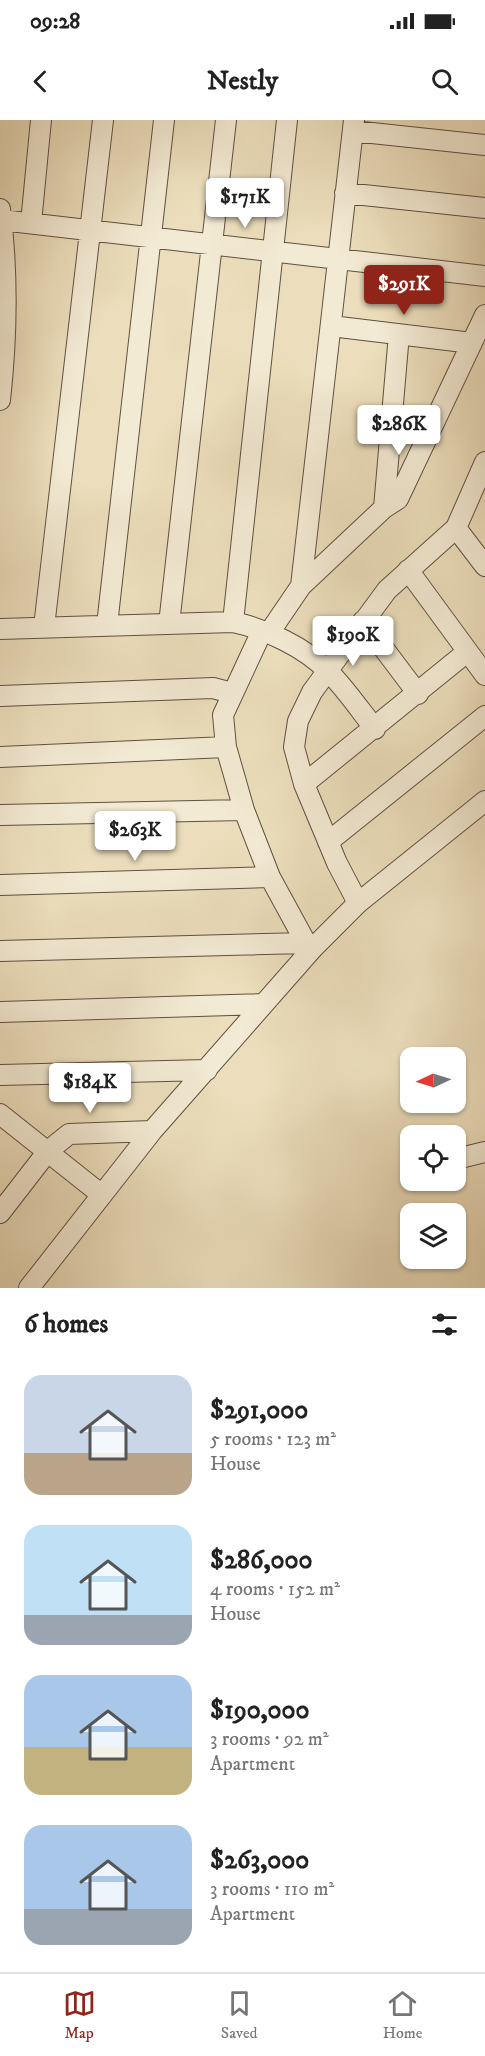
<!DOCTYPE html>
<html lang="en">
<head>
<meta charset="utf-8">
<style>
	:root { --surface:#fff; --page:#f6f6f6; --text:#222; --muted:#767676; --line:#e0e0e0; --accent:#8f2418 }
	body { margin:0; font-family:"IM FELL DW Pica",serif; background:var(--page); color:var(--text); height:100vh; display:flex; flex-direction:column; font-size:22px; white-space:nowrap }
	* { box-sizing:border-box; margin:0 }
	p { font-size:20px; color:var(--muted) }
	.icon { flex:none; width:33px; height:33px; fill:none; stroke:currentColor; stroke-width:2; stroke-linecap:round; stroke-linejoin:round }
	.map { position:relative; height:1168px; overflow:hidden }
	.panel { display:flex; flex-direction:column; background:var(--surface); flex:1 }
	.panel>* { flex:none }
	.needle { width:39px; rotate:266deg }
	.fabs { position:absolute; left:400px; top:927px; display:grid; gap:12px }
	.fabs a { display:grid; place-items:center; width:66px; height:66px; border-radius:12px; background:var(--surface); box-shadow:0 2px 4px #0004; font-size:30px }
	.price { position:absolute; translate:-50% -51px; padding:0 14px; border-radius:6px; background:#fff; color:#222; font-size:20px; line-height:39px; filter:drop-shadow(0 2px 3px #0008) }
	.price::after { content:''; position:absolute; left:50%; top:36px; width:18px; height:14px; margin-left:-9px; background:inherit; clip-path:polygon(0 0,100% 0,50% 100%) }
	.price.active { background:var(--accent); color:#fff }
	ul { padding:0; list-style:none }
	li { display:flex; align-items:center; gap:18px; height:150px; padding:0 24px }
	li span { display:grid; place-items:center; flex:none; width:168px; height:120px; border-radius:18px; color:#555 }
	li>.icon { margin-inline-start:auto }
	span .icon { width:72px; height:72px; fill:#fffc; stroke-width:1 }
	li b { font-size:26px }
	h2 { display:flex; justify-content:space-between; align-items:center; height:72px; padding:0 24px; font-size:26px }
	.status { display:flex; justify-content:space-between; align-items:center; height:42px; padding:0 30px; background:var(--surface); direction:ltr }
	.status svg { height:16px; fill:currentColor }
	header { display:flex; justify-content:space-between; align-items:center; height:78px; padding:0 24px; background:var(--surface); font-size:27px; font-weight:700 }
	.menu { display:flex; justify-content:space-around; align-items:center; height:84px; border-top:2px solid var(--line); background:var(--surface); font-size:16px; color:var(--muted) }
	.menu a { display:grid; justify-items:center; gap:3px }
	.menu .active { color:var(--accent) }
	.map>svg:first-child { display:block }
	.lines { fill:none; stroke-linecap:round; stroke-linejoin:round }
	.minor-casing { stroke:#5f5042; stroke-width:22 }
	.minor { stroke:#f3ead3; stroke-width:20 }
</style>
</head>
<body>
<div class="status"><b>09:28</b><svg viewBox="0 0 49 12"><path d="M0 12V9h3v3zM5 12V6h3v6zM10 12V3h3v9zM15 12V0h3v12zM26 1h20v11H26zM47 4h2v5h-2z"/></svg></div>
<header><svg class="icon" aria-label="back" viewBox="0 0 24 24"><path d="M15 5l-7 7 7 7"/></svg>Nestly<svg class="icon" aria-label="search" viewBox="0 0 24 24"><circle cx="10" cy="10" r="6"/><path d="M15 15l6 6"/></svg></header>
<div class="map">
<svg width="485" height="1168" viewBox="0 0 485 1168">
	<rect width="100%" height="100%" fill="#ecdebc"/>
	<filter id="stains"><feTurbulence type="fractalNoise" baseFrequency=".00333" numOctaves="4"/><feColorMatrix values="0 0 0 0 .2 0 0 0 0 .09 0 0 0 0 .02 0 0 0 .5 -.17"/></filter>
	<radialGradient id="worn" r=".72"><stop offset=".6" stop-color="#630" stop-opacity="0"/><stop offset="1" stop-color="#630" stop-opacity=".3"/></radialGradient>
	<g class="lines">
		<g class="minor-casing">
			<path id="minor" d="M353 11 485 25
				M345 73 485 88
				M0 89C8 152 7 217 0 280
				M1 100 485 156
				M31 103 41 0
				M331 206 472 223
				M384 388 399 214
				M456 408 485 446
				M408 450 485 555
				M301 466 384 388 398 379 485 195
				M363 501 418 574
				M233 502 287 0
				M169 504 226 0
				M107 505 164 0
				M44 507 103 0
				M0 509 233 502C266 509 304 527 328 551 345 568 360 590 375 609
				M262 511 223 595 226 627 244 690 270 757 306 823 313 828
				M269 513 301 466 354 0
				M0 576 213 568 232 573
				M0 637 226 627
				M304 664 467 532
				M0 695 244 690
				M328 722 485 596
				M0 765 270 757
				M358 783 337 743 304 664 294 627 298 601 312 572 387 470 456 408 485 342
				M0 831 306 823
				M0 892 263 884
				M0 955 207 950
				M0 994 102 1075
				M456 1039 485 1032
				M0 1093 48 1031 69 1014 152 1011
				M29 1168 152 1011 313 828 358 783 485 681"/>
		</g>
		<use href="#minor" class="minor"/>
	</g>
	<rect width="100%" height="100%" filter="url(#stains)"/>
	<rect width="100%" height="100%" fill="url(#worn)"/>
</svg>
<div class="fabs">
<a><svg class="needle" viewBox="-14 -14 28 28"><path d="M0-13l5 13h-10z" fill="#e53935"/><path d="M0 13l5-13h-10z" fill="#767676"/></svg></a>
<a><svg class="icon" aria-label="locate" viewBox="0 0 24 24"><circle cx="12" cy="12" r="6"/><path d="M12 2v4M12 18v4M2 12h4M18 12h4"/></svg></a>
<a><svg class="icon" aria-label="layers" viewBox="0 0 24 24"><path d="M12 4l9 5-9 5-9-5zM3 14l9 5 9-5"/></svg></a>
</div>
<b class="price" style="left:245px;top:109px">$171K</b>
<b class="price active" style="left:404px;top:196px">$291K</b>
<b class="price" style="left:399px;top:336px">$286K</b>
<b class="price" style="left:353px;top:547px">$190K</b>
<b class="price" style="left:135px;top:742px">$263K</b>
<b class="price" style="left:90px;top:994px">$184K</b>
</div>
<section class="panel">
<h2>6 homes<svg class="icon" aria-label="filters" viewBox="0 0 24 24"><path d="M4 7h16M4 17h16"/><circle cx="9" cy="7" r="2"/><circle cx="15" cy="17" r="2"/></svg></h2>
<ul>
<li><span style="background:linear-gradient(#c9d6e8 65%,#b9a48a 0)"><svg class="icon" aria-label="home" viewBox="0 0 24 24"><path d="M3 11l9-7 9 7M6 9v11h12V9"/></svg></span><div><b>$291,000</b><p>5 rooms · 123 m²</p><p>House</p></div></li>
<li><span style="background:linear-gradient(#bfe0f5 75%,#9aa5b1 0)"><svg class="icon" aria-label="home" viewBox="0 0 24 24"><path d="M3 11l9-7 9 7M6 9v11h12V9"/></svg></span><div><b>$286,000</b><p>4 rooms · 152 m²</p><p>House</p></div></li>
<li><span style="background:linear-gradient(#a9c7e8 60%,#c2b280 0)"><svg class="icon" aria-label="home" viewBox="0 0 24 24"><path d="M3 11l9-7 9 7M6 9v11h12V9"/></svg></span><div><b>$190,000</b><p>3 rooms · 92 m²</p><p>Apartment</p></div></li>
<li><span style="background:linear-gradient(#a9c7e8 70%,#9aa5b1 0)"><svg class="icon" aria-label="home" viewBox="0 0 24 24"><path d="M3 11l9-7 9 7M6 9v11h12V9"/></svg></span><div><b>$263,000</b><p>3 rooms · 110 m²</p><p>Apartment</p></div></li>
</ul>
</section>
<nav class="menu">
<a class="active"><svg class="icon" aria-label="map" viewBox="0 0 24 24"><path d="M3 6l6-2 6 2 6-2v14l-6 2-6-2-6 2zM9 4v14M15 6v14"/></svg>Map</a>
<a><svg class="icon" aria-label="saved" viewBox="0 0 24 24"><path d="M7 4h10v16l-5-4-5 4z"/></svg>Saved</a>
<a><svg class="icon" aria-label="home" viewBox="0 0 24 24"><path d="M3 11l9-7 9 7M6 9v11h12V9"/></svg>Home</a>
</nav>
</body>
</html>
